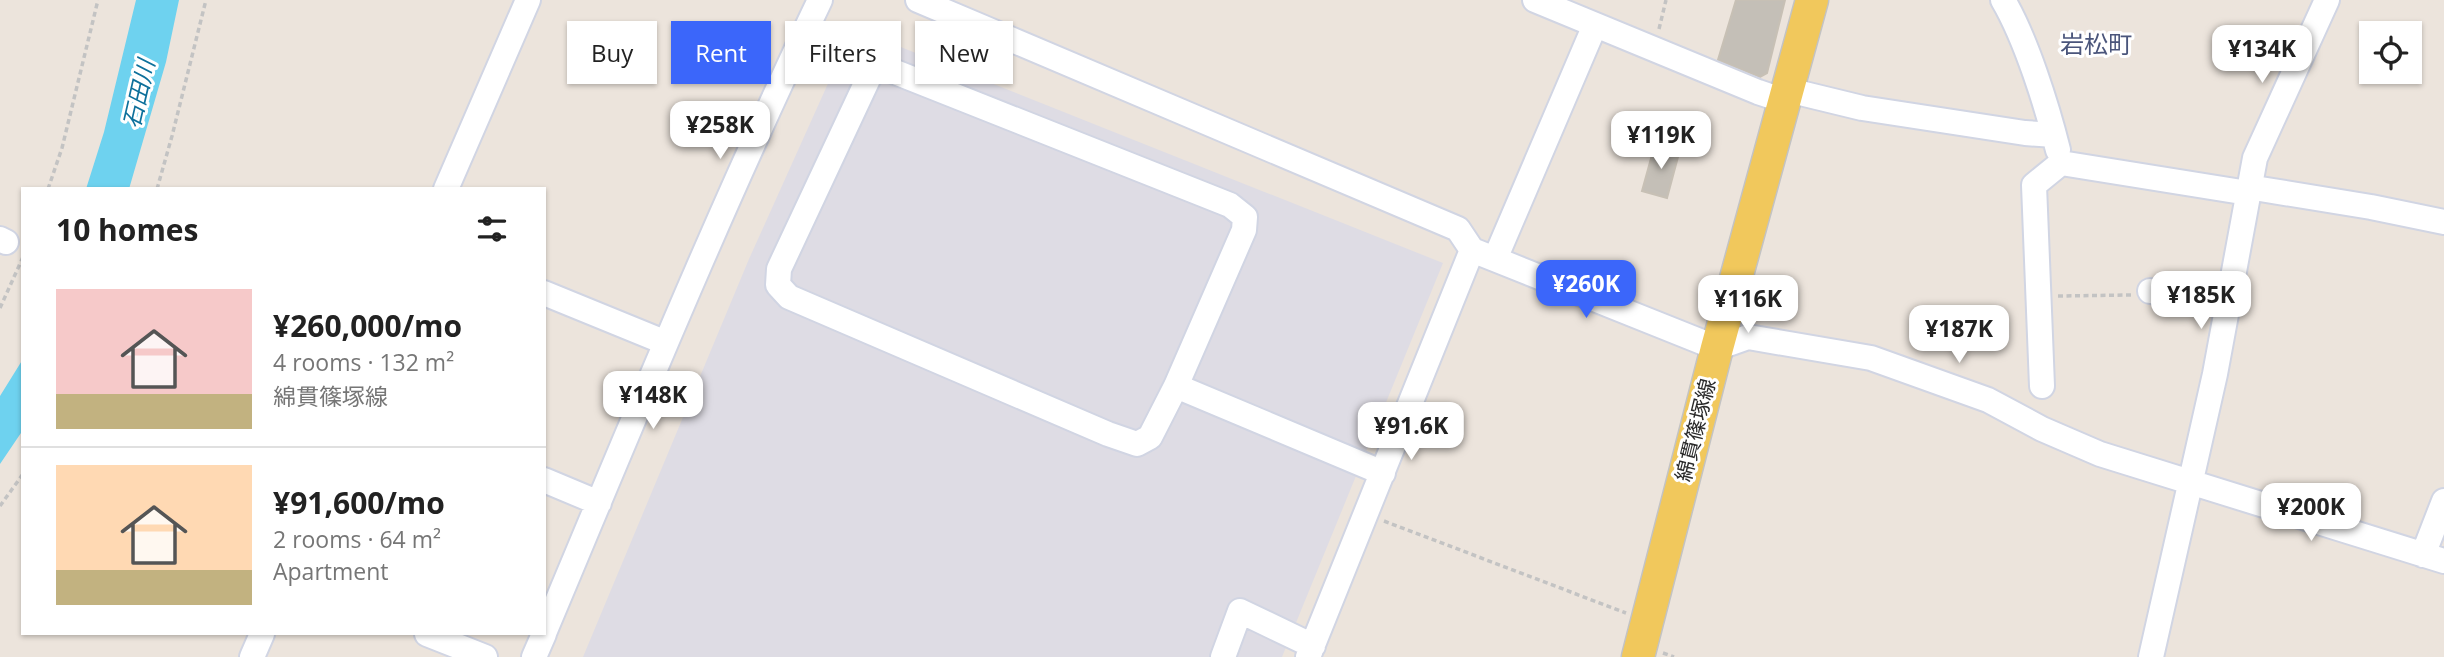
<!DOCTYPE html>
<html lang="en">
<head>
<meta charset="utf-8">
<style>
	:root { --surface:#fff; --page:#f6f6f6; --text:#222; --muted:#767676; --line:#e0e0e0; --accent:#3b66fa }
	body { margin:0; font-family:"Open Sans","Noto Sans JP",sans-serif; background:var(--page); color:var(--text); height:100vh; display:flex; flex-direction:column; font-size:26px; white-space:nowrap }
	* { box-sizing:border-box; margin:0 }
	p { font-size:23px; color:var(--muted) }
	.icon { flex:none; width:38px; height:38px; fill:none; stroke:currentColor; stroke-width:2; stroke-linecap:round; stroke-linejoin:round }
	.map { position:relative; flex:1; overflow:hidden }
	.panel { position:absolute; left:21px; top:187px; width:525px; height:448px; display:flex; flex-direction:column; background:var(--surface); border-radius:0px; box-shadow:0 2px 5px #0004 }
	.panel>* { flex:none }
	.banner { position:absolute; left:567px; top:21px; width:665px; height:63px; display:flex; gap:14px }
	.controls { position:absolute; left:2359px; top:21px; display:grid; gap:14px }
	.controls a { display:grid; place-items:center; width:63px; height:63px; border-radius:0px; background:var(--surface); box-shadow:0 2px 5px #0004; font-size:35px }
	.price { position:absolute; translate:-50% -60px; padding:0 16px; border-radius:14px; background:#fff; color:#222; font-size:23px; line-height:46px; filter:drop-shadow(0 2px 4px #0008) }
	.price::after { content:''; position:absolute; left:50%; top:42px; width:21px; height:16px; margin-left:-10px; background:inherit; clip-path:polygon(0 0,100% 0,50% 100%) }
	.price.active { background:var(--accent); color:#fff }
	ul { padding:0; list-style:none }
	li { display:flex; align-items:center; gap:21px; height:175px; padding:0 35px }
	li+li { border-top:2px solid var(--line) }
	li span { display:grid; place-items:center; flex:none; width:196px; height:140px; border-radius:0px; color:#555 }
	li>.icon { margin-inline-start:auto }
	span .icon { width:84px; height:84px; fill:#fffc; stroke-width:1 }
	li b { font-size:30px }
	h2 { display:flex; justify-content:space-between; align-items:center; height:84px; padding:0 35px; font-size:30px }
	.pill { padding:0 24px; border-radius:0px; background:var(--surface); box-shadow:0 2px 5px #0004; font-size:24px; line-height:63px }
	.pill.active { background:var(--accent); color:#fff }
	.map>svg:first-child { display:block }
	.industrial { fill:#dedce4 }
	.water { fill:#6ed2ef }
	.building { fill:#c4bfb7; stroke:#c7c0b5; stroke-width:2 }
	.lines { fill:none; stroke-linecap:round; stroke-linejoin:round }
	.minor-casing { stroke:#d1d5e3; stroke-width:28 }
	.major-casing { stroke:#c3c3c3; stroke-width:35 }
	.path { stroke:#c3c3c3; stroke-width:3.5; stroke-dasharray:5 3.5; stroke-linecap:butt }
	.minor { stroke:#fff; stroke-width:24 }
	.major { stroke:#f1c85c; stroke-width:32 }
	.labels { text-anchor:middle; stroke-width:6; stroke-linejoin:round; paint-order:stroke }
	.street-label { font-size:21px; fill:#2a2a2a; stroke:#fff }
	.water-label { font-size:23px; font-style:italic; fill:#0d709b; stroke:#fff }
	.quarter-label { font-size:24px; fill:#4a557b; stroke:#fff }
</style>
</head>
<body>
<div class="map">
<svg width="2444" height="657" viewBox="0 0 2444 657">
	<rect width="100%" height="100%" fill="#ece4dc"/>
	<path class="industrial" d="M853 28 1443 263 1282 657H583L749 259Z"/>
	<path class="water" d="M136 0H179L166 62 129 189H86L104 132Z
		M23 359V430L0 464V396Z"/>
	<path class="building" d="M1736 0H1785L1767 73 1760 77 1718 60Z
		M1655 144 1677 150 1675 156 1678 157 1667 198 1642 191Z"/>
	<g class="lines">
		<g class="minor-casing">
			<path id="minor" d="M918 0 1458 229 1472 250 1717 348 1748 337 1871 358 1988 400 2042 429 2100 454 2444 561
				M1535 0 1758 92 1785 101
				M2003 0C2026 39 2047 106 2058 150
				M880 66 1230 205 1245 217 1244 230 1176 386 1150 437 1137 444 1108 434 789 297 778 285 779 269 869 77Z
				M1788 90 1862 108 2025 133 2054 135
				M2248 187 2371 207 2444 222
				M446 189 528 0
				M0 239 6 242
				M1495 259 1595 25
				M2150 291 2230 303
				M544 293 664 342
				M1176 386 1383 473
				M2042 386 2034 185 2061 163 2248 193
				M544 480 599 503
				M2423 555 2444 501
				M544 633C633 421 720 208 820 0
				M427 634 485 657
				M252 657 262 634
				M534 657 544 634
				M1223 657 1240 611 1313 646
				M1308 657 1472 250
				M2151 657 2215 374 2255 158 2327 0"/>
		</g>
		<g class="major-casing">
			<path id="major" d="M1638 657 1717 348 1812 0"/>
		</g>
		<path class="path" d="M1659 29 1666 0
			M48 189 62 148 98 0
			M157 189 172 136 206 0
			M2058 296 2131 295
			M0 308 23 257
			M0 506 23 474
			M1384 521 1626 613
			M1663 653 1674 657"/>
		<use href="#minor" class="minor"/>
		<use href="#major" class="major"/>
	</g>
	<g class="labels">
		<g class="street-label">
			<text transform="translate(1696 430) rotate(-76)" y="7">綿貫篠塚線</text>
		</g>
		<g class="water-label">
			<text transform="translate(139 94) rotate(-77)" y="8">石田川</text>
		</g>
		<g class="quarter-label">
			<text x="2096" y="53">岩松町</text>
		</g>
	</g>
</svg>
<div class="controls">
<a><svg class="icon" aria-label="locate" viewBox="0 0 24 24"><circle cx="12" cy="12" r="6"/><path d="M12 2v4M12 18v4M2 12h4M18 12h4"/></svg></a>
</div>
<b class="price" style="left:2262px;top:85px">¥134K</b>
<b class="price" style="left:720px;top:161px">¥258K</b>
<b class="price" style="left:1661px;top:171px">¥119K</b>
<b class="price active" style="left:1586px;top:320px">¥260K</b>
<b class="price" style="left:2201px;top:331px">¥185K</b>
<b class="price" style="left:1748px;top:335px">¥116K</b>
<b class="price" style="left:1959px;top:365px">¥187K</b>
<b class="price" style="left:653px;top:431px">¥148K</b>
<b class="price" style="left:1411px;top:462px">¥91.6K</b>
<b class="price" style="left:2311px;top:543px">¥200K</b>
<div class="banner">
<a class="pill">Buy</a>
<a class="pill active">Rent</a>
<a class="pill">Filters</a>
<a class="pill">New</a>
</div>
<section class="panel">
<h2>10 homes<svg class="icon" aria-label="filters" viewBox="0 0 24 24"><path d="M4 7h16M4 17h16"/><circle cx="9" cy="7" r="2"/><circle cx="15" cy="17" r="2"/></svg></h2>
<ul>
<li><span style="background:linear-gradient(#f6c9c9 75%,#c2b280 0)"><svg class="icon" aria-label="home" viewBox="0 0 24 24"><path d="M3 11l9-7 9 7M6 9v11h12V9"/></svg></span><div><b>¥260,000/mo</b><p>4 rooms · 132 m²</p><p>綿貫篠塚線</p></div></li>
<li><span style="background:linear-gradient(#ffd9b3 75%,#c2b280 0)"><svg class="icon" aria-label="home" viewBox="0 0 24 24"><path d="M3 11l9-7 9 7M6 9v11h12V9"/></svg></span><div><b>¥91,600/mo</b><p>2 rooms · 64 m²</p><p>Apartment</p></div></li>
</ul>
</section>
</div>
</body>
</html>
